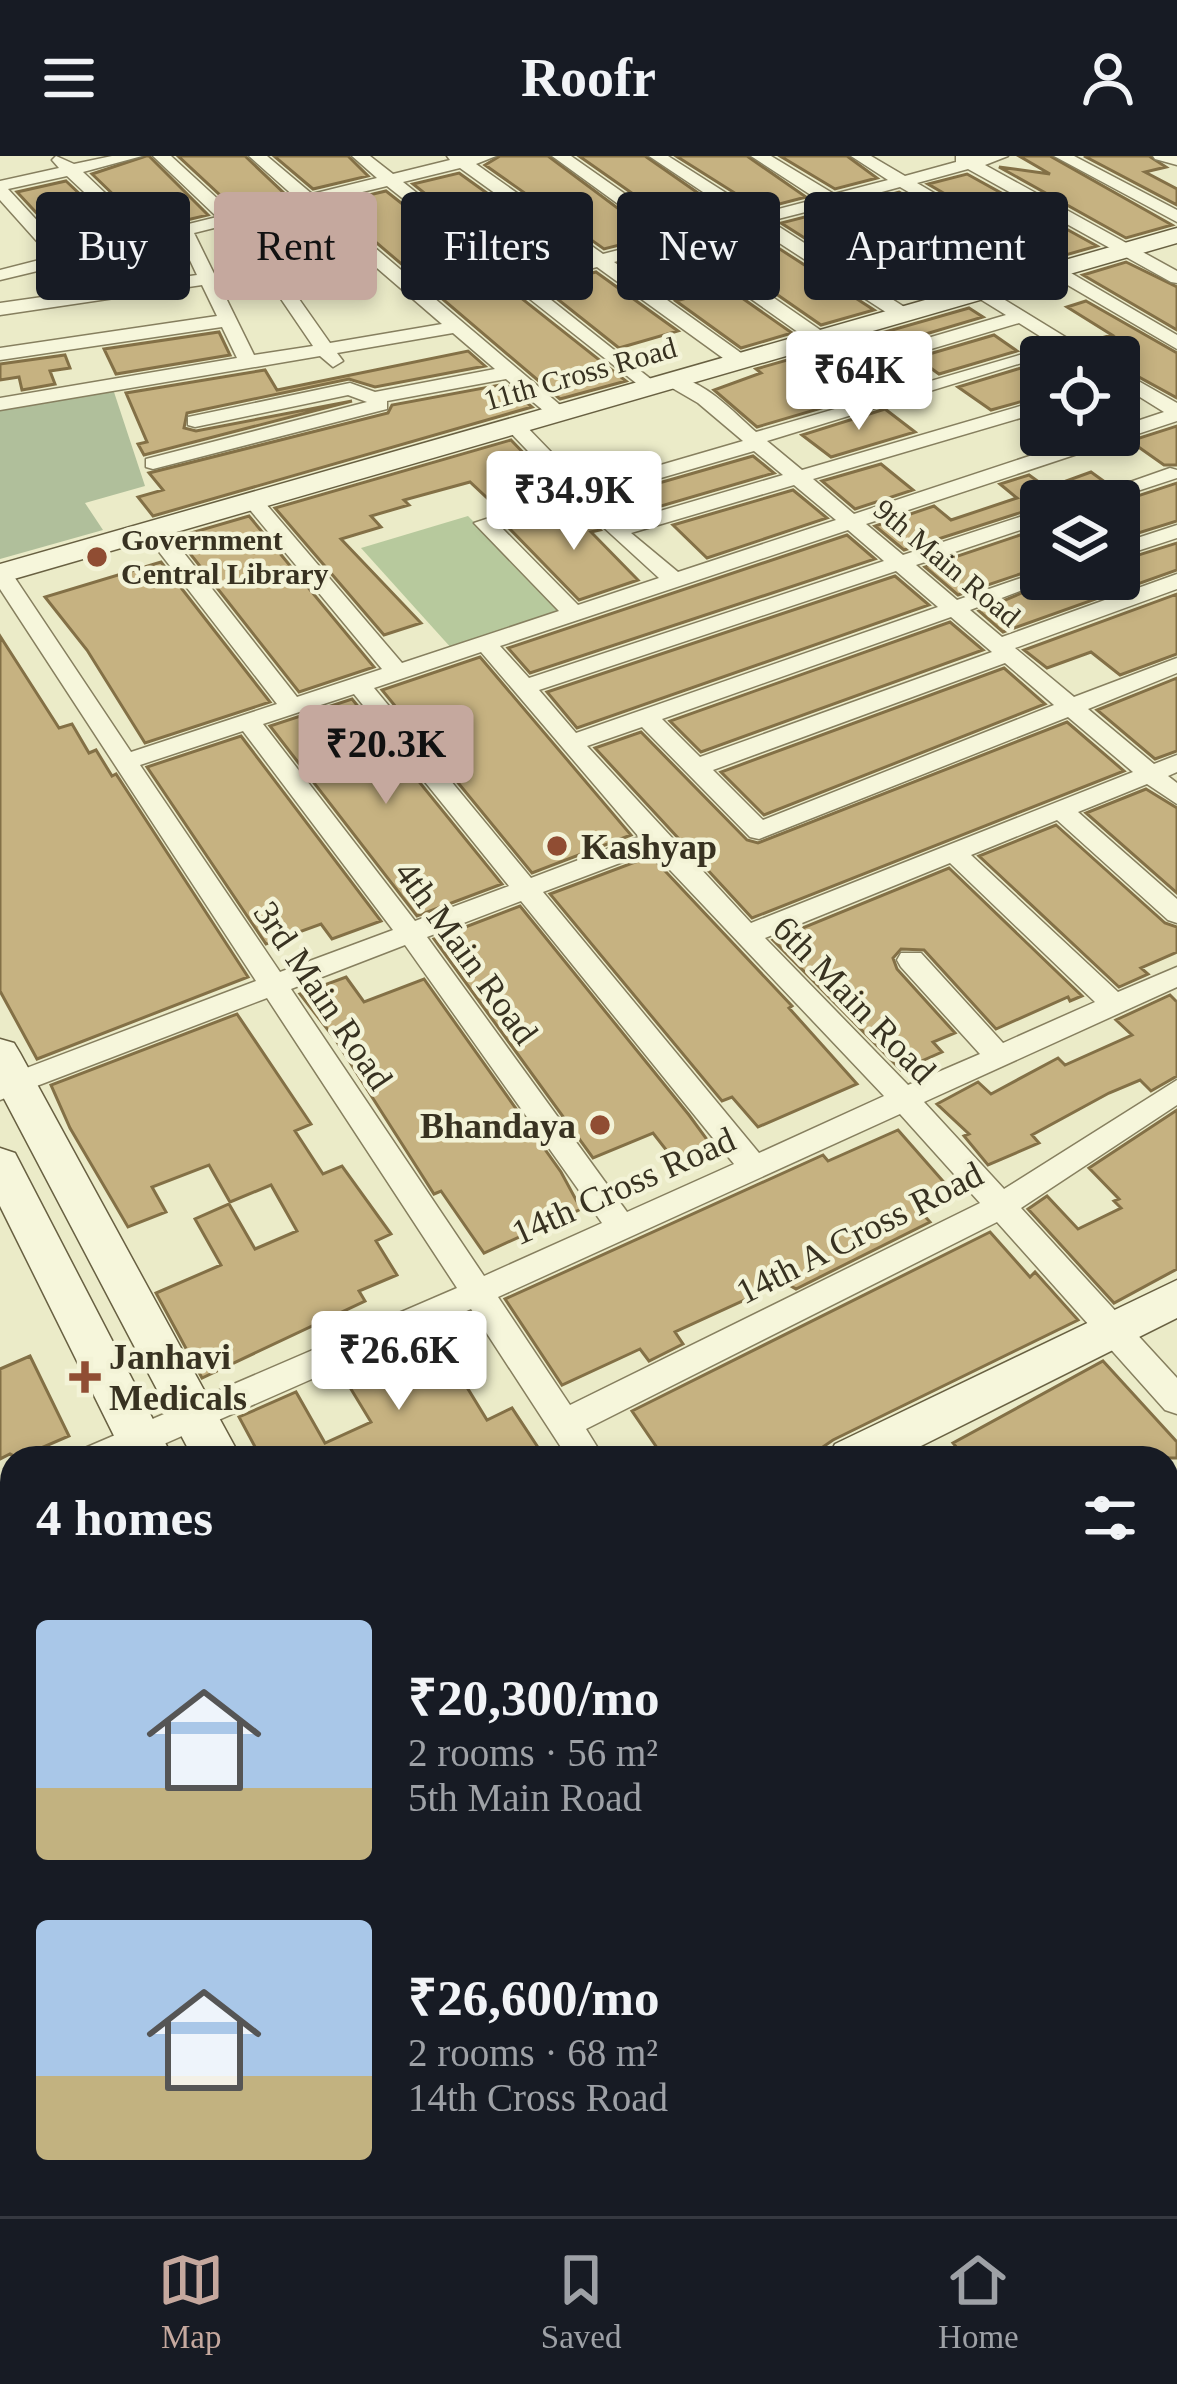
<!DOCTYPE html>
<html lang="en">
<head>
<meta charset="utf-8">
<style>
	:root { --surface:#171b24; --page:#242831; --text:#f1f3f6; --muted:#9ea1a6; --line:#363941; --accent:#c5a89e }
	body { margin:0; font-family:Georgia,serif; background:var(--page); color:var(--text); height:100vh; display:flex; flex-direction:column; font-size:45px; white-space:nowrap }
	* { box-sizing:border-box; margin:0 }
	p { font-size:39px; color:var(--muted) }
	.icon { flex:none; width:66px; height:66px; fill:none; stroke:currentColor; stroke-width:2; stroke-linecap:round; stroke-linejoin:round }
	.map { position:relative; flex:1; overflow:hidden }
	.sheet { position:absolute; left:0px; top:1290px; width:1179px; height:771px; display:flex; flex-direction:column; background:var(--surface); border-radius:36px 36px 0 0; box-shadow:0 6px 18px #0003 }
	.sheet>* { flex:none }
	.guide { position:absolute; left:36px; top:36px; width:1107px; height:108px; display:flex; gap:24px }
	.tools { position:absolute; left:1020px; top:180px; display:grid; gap:24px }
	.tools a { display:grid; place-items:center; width:120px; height:120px; border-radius:12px; background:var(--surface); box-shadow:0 6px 18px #0003; font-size:60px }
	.price { position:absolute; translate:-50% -102px; padding:0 27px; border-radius:12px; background:#fff; color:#222; font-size:39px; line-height:78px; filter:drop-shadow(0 3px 6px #0008) }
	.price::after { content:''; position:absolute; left:50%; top:72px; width:36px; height:27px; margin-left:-18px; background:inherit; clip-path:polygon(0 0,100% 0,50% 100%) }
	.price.current { background:var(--accent); color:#111 }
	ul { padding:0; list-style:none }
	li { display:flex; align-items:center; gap:36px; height:300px; padding:0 36px }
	li span { display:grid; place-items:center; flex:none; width:336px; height:240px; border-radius:12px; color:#555 }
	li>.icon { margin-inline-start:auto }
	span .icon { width:144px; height:144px; fill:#fffc; stroke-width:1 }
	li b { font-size:51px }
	h2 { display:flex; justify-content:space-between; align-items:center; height:144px; padding:0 36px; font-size:51px }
	.pill { padding:0 42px; border-radius:12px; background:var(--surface); box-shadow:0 6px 18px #0003; font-size:42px; line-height:108px }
	.pill.current { background:var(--accent); color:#111 }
	header { display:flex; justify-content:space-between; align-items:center; height:156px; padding:0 36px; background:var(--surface); font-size:54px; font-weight:800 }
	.menu { display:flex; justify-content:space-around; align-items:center; height:168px; border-top:3px solid var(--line); background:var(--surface); font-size:33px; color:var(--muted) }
	.menu a { display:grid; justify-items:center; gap:6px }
	.menu .current { color:var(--accent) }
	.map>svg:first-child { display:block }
	.green { fill:#b7c99d }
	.cemetery { fill:#b0bf9b }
	.building { fill:#c6b281; stroke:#837046; stroke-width:3 }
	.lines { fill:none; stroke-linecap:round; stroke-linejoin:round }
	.street-casing { stroke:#867f5f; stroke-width:3 }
	.secondary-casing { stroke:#686042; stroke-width:3 }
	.street { fill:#f6f6db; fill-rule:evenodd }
	.secondary { fill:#f6f6db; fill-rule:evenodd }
	.poi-dot { fill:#904d33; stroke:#f3f3d7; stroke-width:4.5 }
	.labels { text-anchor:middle; stroke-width:9; stroke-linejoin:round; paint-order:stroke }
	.far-street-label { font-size:30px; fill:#383221; stroke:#f3f3d7 }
	.far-poi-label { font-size:30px; font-weight:bold; fill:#383221; stroke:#f3f3d7; text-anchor:start }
	.poi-label { font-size:36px; font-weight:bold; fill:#383221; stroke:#f3f3d7; text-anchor:start }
	.street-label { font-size:36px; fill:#383221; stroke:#f3f3d7 }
</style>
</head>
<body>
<header><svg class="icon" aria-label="menu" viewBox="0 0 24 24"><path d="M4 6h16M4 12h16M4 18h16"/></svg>Roofr<svg class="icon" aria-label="person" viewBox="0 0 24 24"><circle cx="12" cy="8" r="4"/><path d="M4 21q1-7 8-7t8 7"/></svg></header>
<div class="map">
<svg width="1177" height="2060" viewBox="0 0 1177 2060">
	<rect width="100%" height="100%" fill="#ebebc8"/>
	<path class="green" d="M468 360 564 458 453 494 361 392Z"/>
	<path class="cemetery" d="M113 233 145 330 85 347 103 374 0 403V251Z"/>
	<path class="building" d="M146 0H149L208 59 149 73 92 18Z
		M178 0H245L287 40 234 52Z
		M274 0H348L368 20 313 33Z
		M500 0H548L655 80 604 93 485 9Z
		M579 0H645L731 60 683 73Z
		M676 0H747L806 41 760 53Z
		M780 0H847L877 22 835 33Z
		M1019 0H1050L1172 69 1126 82 999 11 1050 18Z
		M1084 0H1149L1166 11 1145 16 1177 33V49Z
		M459 17 576 101 522 115 413 28Z
		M967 18 1097 90 1055 102 928 28Z
		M66 25 123 79 69 92 17 36Z
		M386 35 626 225 560 243 331 48Z
		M899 36 999 94 953 107 856 48Z
		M304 55 333 80 270 94 251 68Z
		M828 55 910 105 863 119 781 67Z
		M752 75 874 154 821 169 704 88Z
		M675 95 792 177 741 192 676 145 719 133 671 96Z
		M1126 106 1177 131V174L1083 119Z
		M596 116 678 175 619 192 541 130Z
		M1086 145 1177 197V242L1119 210V201H1102L1084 187 1112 179 1067 151Z
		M969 152 983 161 835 205 833 220 851 221 994 179 1017 195 939 218 925 208 855 231 866 239 757 271 714 234 761 217 756 213Z
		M219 176 230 199 116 218 104 193Z
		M468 195 485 210 375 231 349 223 187 257 184 272 196 275 352 245 144 299 138 288 147 286 126 237 265 214 277 234Z
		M65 199 70 212 50 215 55 228 22 234 19 221 0 224V208Z
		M1021 212 1041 225V240L991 254 958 231Z
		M505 228 532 251 153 360 138 341 163 334 149 317 388 257 392 249Z
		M885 253 915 276 831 301 802 279Z
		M1177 270V309H1164L1130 285Z
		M511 284 559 334 500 354 470 326 404 344 409 349 371 360 381 371 341 383 421 467 384 479 275 352Z
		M753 300 774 317 620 362 603 343Z
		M881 308 913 334 855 353 822 325Z
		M1091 316 1109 329 1072 345H1041V350L904 394 875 370 934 350 951 364 1017 342 1000 328 1029 319 1047 332Z
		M1177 327V365L1119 383V346Z
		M793 334 827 362 707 402 673 369Z
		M576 352 600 374 591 376 638 424 579 444 508 371Z
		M249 360 374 511 299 536 177 381Z
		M1041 372V411L958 439 925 411Z
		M847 379 875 403 530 517 508 492Z
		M1177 387V414L1003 476 979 455 1055 423H1119V405Z
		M161 406 270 546 145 587 87 494 45 441Z
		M895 420 929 449 577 572 547 536Z
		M1177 438V498L1120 519 1091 496 1047 512 1024 494Z
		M950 466 983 494 701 596 670 565Z
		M0 480 59 572 72 568 89 597 96 594 112 620 116 618 248 821 37 903 0 835Z
		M480 501 631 679 532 717 382 534Z
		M1004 512 1045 548 764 659 721 616Z
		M1177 522V595L1155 603 1097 554Z
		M352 543 502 728 417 760 270 570Z
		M1067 566 1124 615 752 762 595 592 641 576 747 684 758 687Z
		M241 580 381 765 332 783 321 768 266 788 147 611Z
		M1146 633 1177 652V737L1086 657Z
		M1056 669 1165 767 1177 771V796L1141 812 1148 818 1119 831 979 700Z
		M651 700 792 850 789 852 857 928 758 971 732 941 722 945 550 738Z
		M949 712 1082 840 1070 845 1068 841 996 873 924 794 901 793 893 802 897 813 955 877 933 886 942 896 901 914 773 784Z
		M520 750 689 959 711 989 674 1004 653 977 593 1002 434 783Z
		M346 821 364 846 424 823 561 1016 581 1053 484 1097 441 1035 434 1038 335 883 300 838Z
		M1170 839 1177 846V920L1151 935 1140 924 1109 937 1032 979 1039 987 988 1009 964 980 969 978 937 948 978 926 991 938 1058 902 1065 909 1132 879 1116 864Z
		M237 858 311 968 295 975 323 1018 342 1010 391 1078 376 1085 397 1119 359 1135 365 1145 202 1222 156 1137 221 1109 195 1063 229 1048 255 1093 297 1075 271 1029 230 1046 209 1009 152 1031 166 1056 128 1071 70 972 51 929Z
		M1177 954V1113L1114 1147 1028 1053 1047 1040 1078 1073 1121 1052 1114 1045 1119 1043 1089 1012Z
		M898 974 956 1040 921 1056 930 1066 796 1133 784 1126 675 1176 683 1188 649 1205 640 1193 562 1229 505 1143 823 999 828 1005Z
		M990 1076 1030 1121 1035 1116 1078 1164 833 1284 807 1302H664L632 1255Z
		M444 1170 466 1204 454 1210 487 1264 512 1252 545 1302H261L239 1261 296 1236 325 1287 371 1266 340 1215Z
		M30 1200 69 1280 18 1302 10 1298 0 1303V1213Z
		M1103 1205 1177 1286V1302H965L953 1287Z"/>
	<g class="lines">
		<g class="street-casing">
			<path id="street" d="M56 0 74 8 112 0H142L83 16 148 78 217 61 153 0H171L233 57 296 42 249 0H267L312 38 377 22 352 0H370L393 18 450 4 447 0H496L476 8 603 98 665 82 552 0H571L682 78 742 62 649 0H668L759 58 817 43 751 0H771L834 38 888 24 851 0H871L905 20 956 6V0H1008L985 9 1177 115V127L1171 126 968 13 917 27 1177 179V193L900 31 845 46 1098 201 1068 197 1041 201 767 285 802 314 1041 244V256L813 323 854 358 1093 279H1119V271L1164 256 1119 228V214L1177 247V265L866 368 903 399 1041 354V367L916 409 957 444 1041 415V423H1051L970 454 1002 481 1177 418V433L1015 492 1074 541 1177 502V517L1088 553 1154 608 1177 599V616L1168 620 1177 627V648L1147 628 1078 656 1177 743V767L1168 764 1057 664 971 699 1118 836 1177 811V831L924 946 1004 1033 1177 924V949L1021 1052 1177 1222V1258L1165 1254 997 1066 586 1273 604 1302H568L471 1153 132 1302H80L85 1292 457 1132 267 842 0 944V922L256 825 0 433V412L9 413 131 596 277 548 146 379V369H162L297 541 382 513 246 349V341H260L402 507 559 455 474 367 567 336 508 274V266H522L585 331 743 285 698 247 667 229V221C699 218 733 256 756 276L1054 189 1019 167 850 217H836V209L1006 159 829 50 770 65 909 154V162H895L753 70 693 86 826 178V186H812L676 90 614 106 748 202V210H734L597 111 531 128 657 228 660 232 650 238 387 30 321 46 566 254V262H552L506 223 387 245V253L153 313 146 311V303L367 246 348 239 195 271 188 269V261L350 227 375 236 495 213 453 177 337 197 343 205 333 211 320 200 0 254V242L237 202 222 171 0 204V192L217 160 202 129 0 159V147L197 119 179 81 0 124V114L51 101 0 44V25L59 12 52 4ZM460 12 586 103 521 120 403 26ZM67 20 132 81 67 97 8 33ZM305 50 442 168 330 187 244 65ZM230 68 313 190 254 199 194 77ZM754 295 783 319 619 367 595 341ZM794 329 836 364 678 416 631 377ZM577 347 659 422 578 449 499 369ZM848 374 884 405 529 522 500 490ZM896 415 938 451 576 577 539 534ZM951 461 992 496 700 601 662 563ZM481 496 639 681 531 722 374 532ZM1005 507 1054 549 763 664 713 614ZM354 538 509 730 415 765 263 568ZM1068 561 1133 616 751 767 587 590 642 571 750 681 759 683ZM243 575 393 774 280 816 140 609ZM652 695 884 940 759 997 543 736ZM950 707 1095 846 1003 887 921 797H901L897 804 901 811 980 898 908 929 765 782ZM521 745 734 1008 627 1056 427 781ZM405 789 602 1067 484 1120 291 833ZM900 958 980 1047 570 1249 498 1141Z
				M1054 0H1074L1177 54V66Z
				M1153 0H1177V9L1155 3Z
				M1170 312 1177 314V322L1107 345H1076Z
				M1177 369V382L1119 401V388Z
				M12 1325V1357L0 1361V1329Z
				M1177 1378V1410L1167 1414V1381Z"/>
		</g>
		<g class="secondary-casing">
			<path id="secondary" d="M1177 72V87L0 427V408Z
				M0 883 14 887 20 897 241 1302H193L0 935Z
				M0 992 15 997 173 1302H125L0 1050Z
				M1177 1124V1162L897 1302H828L835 1288Z
				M1177 1683V1739L1167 1743V1687Z
				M0 1799 12 1800V1856L0 1855Z
				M395 2049H455L459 2060H397Z
				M487 2049H625L621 2060H490Z"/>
		</g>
		<use href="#street" class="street"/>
		<use href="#secondary" class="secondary"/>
	</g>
	<g class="poi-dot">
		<circle cx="97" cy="401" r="12"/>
		<circle cx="557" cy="690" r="12"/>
		<circle cx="600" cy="969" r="12"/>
		<path d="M79 1203h12v12h12v12h-12v12h-12v-12h-12v-12h12z"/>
	</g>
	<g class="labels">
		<g class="far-street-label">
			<text transform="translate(580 218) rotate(-16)" y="10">11th Cross Road</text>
			<text transform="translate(947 407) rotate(40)" y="10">9th Main Road</text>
		</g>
		<g class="far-poi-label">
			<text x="121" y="394">Government<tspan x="121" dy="34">Central Library</tspan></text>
		</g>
		<g class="poi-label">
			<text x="581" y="703">Kashyap</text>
			<text x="576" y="982" text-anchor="end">Bhandaya</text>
			<text x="109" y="1213">Janhavi<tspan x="109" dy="41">Medicals</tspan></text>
		</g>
		<g class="street-label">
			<text transform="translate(467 796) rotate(54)" y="13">4th Main Road</text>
			<text transform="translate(324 839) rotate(56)" y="13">3rd Main Road</text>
			<text transform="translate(855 843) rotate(46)" y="13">6th Main Road</text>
			<text transform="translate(623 1029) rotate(-24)" y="13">14th Cross Road</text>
			<text transform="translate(859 1076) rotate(-27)" y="13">14th A Cross Road</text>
		</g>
	</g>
</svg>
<div class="tools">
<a><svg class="icon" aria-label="locate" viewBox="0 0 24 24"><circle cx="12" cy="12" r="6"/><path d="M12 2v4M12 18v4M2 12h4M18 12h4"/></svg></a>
<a><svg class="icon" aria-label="layers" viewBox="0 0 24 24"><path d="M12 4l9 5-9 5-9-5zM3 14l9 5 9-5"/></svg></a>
</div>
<b class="price" style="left:859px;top:277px">₹64K</b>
<b class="price" style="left:574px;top:397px">₹34.9K</b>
<b class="price current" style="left:386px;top:651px">₹20.3K</b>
<b class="price" style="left:399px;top:1257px">₹26.6K</b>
<div class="guide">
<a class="pill">Buy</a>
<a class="pill current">Rent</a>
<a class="pill">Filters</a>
<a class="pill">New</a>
<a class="pill">Apartment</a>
</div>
<section class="sheet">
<h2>4 homes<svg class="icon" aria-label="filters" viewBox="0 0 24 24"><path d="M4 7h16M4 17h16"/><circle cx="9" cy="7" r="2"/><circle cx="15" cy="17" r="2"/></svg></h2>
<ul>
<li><span style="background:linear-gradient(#a9c7e8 70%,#c2b280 0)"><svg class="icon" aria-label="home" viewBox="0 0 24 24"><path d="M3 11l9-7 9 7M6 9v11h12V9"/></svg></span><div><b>₹20,300/mo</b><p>2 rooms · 56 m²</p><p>5th Main Road</p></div></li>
<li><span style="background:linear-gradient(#a9c7e8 65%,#c2b280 0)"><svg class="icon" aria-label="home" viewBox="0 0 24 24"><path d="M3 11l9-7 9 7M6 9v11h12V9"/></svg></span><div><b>₹26,600/mo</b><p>2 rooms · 68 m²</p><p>14th Cross Road</p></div></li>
</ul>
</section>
</div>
<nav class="menu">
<a class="current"><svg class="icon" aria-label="map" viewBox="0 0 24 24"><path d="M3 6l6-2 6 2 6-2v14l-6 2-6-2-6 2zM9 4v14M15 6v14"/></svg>Map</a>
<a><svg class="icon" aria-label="saved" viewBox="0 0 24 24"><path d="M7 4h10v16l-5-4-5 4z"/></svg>Saved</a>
<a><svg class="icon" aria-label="home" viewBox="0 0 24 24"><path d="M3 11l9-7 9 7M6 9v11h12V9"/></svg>Home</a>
</nav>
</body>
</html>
